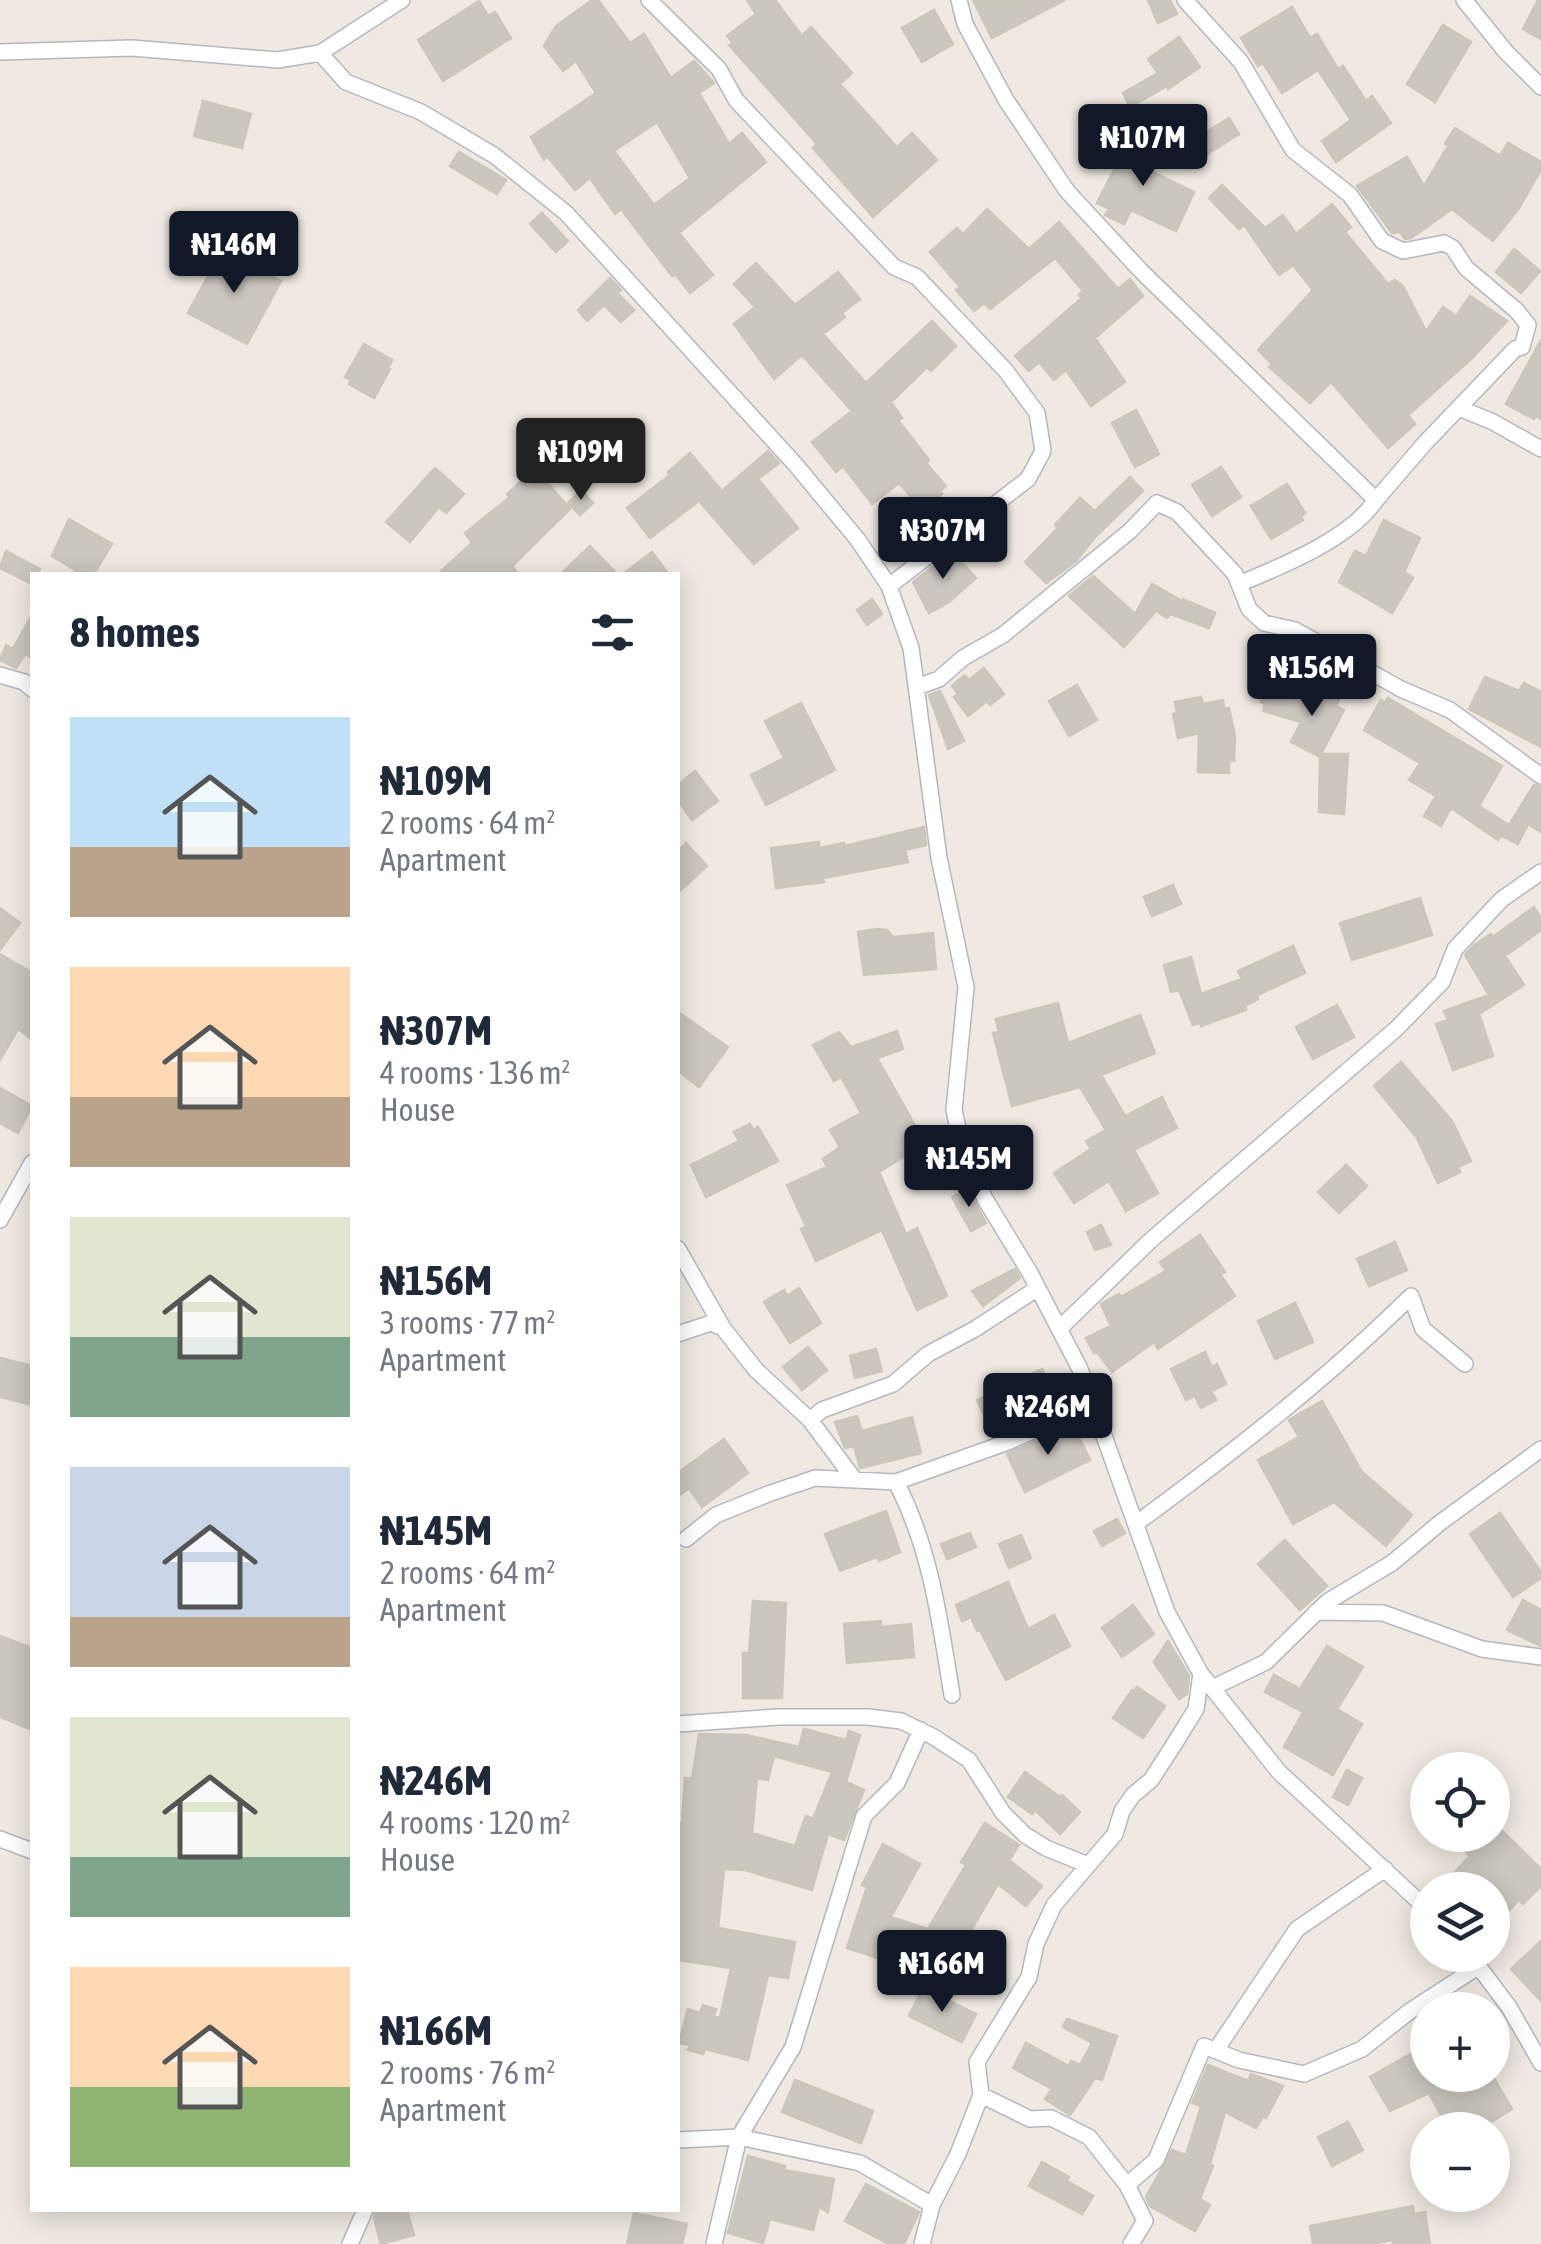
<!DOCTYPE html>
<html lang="en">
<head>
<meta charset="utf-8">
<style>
	:root { --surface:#fff; --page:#f2f2f3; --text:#1f2937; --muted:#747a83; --accent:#111827 }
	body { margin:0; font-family:"Asap Condensed",sans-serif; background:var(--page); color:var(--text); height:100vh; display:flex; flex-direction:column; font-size:38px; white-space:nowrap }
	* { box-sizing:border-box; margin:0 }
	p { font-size:32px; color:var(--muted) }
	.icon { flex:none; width:55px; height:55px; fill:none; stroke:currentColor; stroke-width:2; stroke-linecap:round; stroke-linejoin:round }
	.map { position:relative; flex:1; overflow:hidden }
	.panel { position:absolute; left:30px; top:572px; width:650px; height:1640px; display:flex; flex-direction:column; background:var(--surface); border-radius:0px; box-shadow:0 5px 25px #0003 }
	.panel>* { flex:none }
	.fabs { position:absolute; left:1410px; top:1752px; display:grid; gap:20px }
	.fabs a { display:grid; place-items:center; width:100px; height:100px; border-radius:50%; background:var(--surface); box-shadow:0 5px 25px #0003; font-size:50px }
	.price { position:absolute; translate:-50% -85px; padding:0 22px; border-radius:10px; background:var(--accent); color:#fff; font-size:32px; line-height:65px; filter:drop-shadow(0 2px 5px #0008) }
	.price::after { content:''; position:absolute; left:50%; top:60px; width:30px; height:22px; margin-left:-15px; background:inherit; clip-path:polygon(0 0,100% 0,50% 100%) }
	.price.selected { background:#222; color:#fff }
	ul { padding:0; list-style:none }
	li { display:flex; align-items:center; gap:30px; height:250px; padding:0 40px }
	li span { display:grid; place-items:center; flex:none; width:280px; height:200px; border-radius:0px; color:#555 }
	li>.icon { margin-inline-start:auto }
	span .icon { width:120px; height:120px; fill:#fffc; stroke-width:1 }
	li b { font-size:42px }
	h2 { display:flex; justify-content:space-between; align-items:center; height:120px; padding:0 40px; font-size:42px }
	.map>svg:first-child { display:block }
	.building { fill:#cbc7bf; stroke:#cbc5ba; stroke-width:2.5; fill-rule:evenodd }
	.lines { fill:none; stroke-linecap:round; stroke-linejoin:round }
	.minor-casing { stroke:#b4b7c1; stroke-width:18 }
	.minor { stroke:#fff; stroke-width:15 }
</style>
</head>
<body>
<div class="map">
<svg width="1541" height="2244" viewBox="0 0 1541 2244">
	<rect width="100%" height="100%" fill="#efe9e1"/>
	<path class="building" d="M592 0H598L630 43 644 34 671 78 694 61 714 83 699 93 729 144 742 133 766 162 679 233 713 275 690 293 675 274 672 276 621 209 615 214 590 178 575 190 547 156 544 160 531 137 596 93 576 61 563 71 544 46 556 26ZM657 122 690 178 654 205 614 151Z
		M747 0H775L802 36 811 27 852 73 840 84 897 147 912 133 937 160 873 217 813 148 817 144 729 45 733 43 727 36 756 14Z
		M973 0H1065L992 38Z
		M1148 0H1170L1177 14 1158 23Z
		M1538 0H1541V39L1523 29Z
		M479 1 488 16 495 12 511 38 443 81 418 40Z
		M1292 7 1310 38 1317 34 1338 69 1343 66 1366 101 1372 96 1391 123 1336 162 1322 141 1351 120 1318 70 1282 93 1263 63 1258 66 1241 38Z
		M934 10 953 44 922 62 902 28Z
		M1443 25 1471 42 1435 102 1407 84Z
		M1179 37 1200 67 1168 89 1167 86 1130 107 1123 93 1158 73 1148 59Z
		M203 101 251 114 242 148 194 136Z
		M1229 118 1239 134 1207 154 1197 138Z
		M1455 128 1500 156 1508 143 1541 162V170L1519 208 1493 241 1452 209 1411 238 1405 239 1400 232 1392 233 1357 186 1407 157 1424 186 1448 146 1445 144Z
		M1132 135 1148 143 1145 149 1158 156 1151 171 1194 192 1176 231 1131 210 1124 224 1105 215 1109 209 1097 203Z
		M459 152 506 180 497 194 450 166Z
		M1222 185 1265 228 1283 215 1296 234 1332 204 1351 227 1345 232 1388 284 1395 280 1403 286 1426 331 1443 307 1456 316 1470 296 1507 321 1470 360 1408 415 1415 424 1388 448 1331 382 1310 403 1269 367 1272 364 1258 350 1313 290 1293 265 1279 275 1244 225 1239 229 1209 198Z
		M987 209 1029 249 1059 222 1118 289 1130 279 1143 296 1095 338 1125 382 1091 406 1066 370 1054 380 1039 362 1029 371 1015 356 1082 298 1079 295 1083 291 1055 258 990 309 984 303 974 311 956 290 960 287 930 252 957 228 963 234Z
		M542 213 568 241 556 252 530 224Z
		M218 247 281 281 247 344 188 313 209 274 206 272 207 266Z
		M1514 249 1540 271 1521 293 1496 272Z
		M756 263 795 305 838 272 860 299 842 313 845 317 823 334 866 383 932 321 956 346 931 371 927 367 891 402 902 418 898 420 929 460 926 463 946 486 940 491 942 494 927 508 924 505 921 508 899 483 872 504 843 466 836 472 812 442 852 411 802 355 774 379 734 324 755 307 734 284Z
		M610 278 621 290 617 293 634 310 621 322 604 305 587 321 578 310Z
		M1541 340V419L1535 416 1534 419 1506 404Z
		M364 344 392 360 388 368 390 369 374 398 349 384 351 380 345 377Z
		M1136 410 1159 454 1135 467 1112 423Z
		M768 451 779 463 758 479 798 528 754 564 699 501 650 538 627 508 670 475 668 472 690 453 722 491Z
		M1221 467 1241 497 1212 516 1192 485Z
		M435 468 464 494 446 513 439 507 410 542 386 522Z
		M535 469 570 509 512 566 519 575H437L472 543 465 533 510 497 507 494Z
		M1130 477 1143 491 1097 535 1076 561 1046 583 1025 562 1058 528 1055 525 1080 498 1095 511Z
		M1287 484 1305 513 1301 516 1303 520 1271 539 1251 506Z
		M581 490 593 503 580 515 568 503Z
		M69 519 112 544 93 575H83L52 556Z
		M1384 520 1420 538 1404 572 1413 578 1392 613 1339 582 1355 551 1366 556Z
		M590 546 618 575H560Z
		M6 551 40 569 37 575H32V584L0 568Z
		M652 552 669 575H622Z
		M952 552 976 578 949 602 929 613 913 582Z
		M1093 576 1135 614 1152 584 1182 601 1183 599 1215 613 1209 628 1170 614 1167 618 1156 611 1124 647 1069 596Z
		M872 599 882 614 867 625 857 610Z
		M32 615V658L14 647Z
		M6 645 24 656 16 668 0 660Z
		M1274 657 1316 669 1320 661 1349 674 1336 706 1344 710 1321 754H1348L1344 814 1319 812 1320 757 1291 742 1301 722 1263 711 1265 704 1261 702Z
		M984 668 1004 694 990 705 987 701 968 716 954 697 958 694 952 686 965 675 969 680Z
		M1485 677 1519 691 1524 683 1541 692V747L1469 709Z
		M1077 685 1097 720 1069 736 1049 701Z
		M940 691 964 741 948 749 929 695Z
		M1201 697 1203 704 1223 700 1224 709 1229 708 1235 736 1234 761H1229V773L1198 772 1199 733 1178 738 1173 714 1177 713 1175 702Z
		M1388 698 1502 766 1479 806 1507 824 1498 840 1451 808 1441 826 1424 816 1436 796 1409 780 1420 763 1364 730 1381 700 1385 703Z
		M801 703 835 770 766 805 751 775 784 758 765 721Z
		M695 771 718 801 692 820 678 800V785Z
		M1534 785 1541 787V832L1528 824 1518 844 1502 836Z
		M924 827 926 845 905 850 908 862 823 878 824 882 776 888 771 848 819 842V848L844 843 845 846Z
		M686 843 707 866 678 893V851Z
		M1173 885 1181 904 1152 916 1144 897Z
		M1420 898 1432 935 1352 960 1340 923Z
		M1534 907 1541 918V930L1505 956 1524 985 1479 1014 1493 1056 1453 1070 1436 1024 1448 1020 1444 1011 1489 995 1465 955 1473 946 1491 934 1493 937Z
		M0 908 20 923 0 950Z
		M877 929 887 930 893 937 933 933 936 969 864 975 858 932Z
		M1293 946 1305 973 1257 995 1258 999 1245 1006 1246 1010 1201 1026 1200 1023 1193 1025 1179 990 1171 992 1164 965 1191 957 1201 994 1242 979 1238 971Z
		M0 954 32 973V1039L18 1029 0 1060Z
		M1058 1003 1068 1043 1140 1015 1155 1053 1101 1075 1125 1116 1162 1097 1177 1128 1134 1150 1158 1193 1126 1211 1109 1181 1074 1203 1054 1173 1091 1149 1086 1141 1106 1130 1080 1087 1012 1106 993 1033 999 1032 996 1019Z
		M1337 1005 1354 1037 1313 1059 1296 1027Z
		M678 1012 728 1047 699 1087 678 1071Z
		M897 1031 903 1049 877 1058 925 1143 879 1172 906 1234 917 1228 947 1296 917 1310 882 1230 816 1261 801 1229 806 1226 787 1185 827 1167 823 1159 840 1147 830 1130 861 1113 841 1077 834 1081 813 1045 839 1032 851 1047Z
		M1401 1062 1452 1121 1471 1161 1458 1167 1460 1172 1438 1183 1417 1138 1374 1086Z
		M0 1088 32 1106 18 1133 0 1123Z
		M750 1124 753 1130 758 1127 778 1161 706 1197 691 1165 739 1141 734 1132Z
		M1346 1165 1367 1186 1339 1213 1318 1192Z
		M968 1189 986 1223 971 1231 952 1197Z
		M1101 1225 1111 1245 1095 1250 1087 1232Z
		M1200 1235 1225 1272 1220 1274 1235 1296 1158 1349 1154 1342 1112 1372 1097 1352 1094 1353 1086 1338 1111 1326 1101 1304 1119 1294 1121 1297 1166 1271 1160 1262Z
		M1395 1242 1407 1270 1369 1286 1357 1259Z
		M1015 1269 1020 1278 983 1306 972 1291Z
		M799 1288 821 1323 790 1343 764 1302 784 1290 787 1296Z
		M1295 1303 1313 1342 1275 1359 1258 1321Z
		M808 1347 827 1370 802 1390 783 1367Z
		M876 1349 882 1371 855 1378 850 1356Z
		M1205 1352 1212 1367 1217 1364 1226 1384 1211 1391 1216 1400 1201 1408 1195 1396 1186 1400 1171 1369Z
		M0 1358 32 1366V1405L0 1397Z
		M1042 1369 1060 1406 1004 1432H992L977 1400Z
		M1322 1401 1362 1472 1412 1515 1386 1546 1334 1502 1293 1524 1258 1460 1299 1437 1289 1420Z
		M857 1416 862 1431 912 1417 921 1453 860 1468 854 1446 845 1448 835 1422Z
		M1073 1425 1090 1460 1025 1492 1007 1454Z
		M724 1439 748 1473 702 1507 689 1488 678 1496V1473Z
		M886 1511 900 1552 879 1561 877 1557 840 1571 825 1534Z
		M1500 1513 1541 1572V1578L1513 1597 1470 1534Z
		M1117 1519 1125 1533 1102 1546 1094 1531Z
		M970 1533 976 1547 947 1559 941 1544Z
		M1021 1535 1031 1558 1009 1568 999 1544Z
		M1285 1540 1327 1586 1300 1610 1258 1564Z
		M1008 1582 1028 1629 1054 1615 1070 1646 1006 1680 980 1630 977 1631 971 1617 962 1621 956 1605Z
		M1523 1600 1541 1610V1646L1507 1630Z
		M753 1601 786 1603 782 1698H743V1653H749Z
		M1133 1605 1154 1634 1122 1657 1102 1628Z
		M881 1621V1627L911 1624 914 1657 847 1663 844 1624Z
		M0 1636 32 1648V1730L0 1717Z
		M1168 1641 1189 1676 1187 1694 1179 1699 1154 1662Z
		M1327 1646 1363 1667 1337 1709 1362 1724 1333 1775 1284 1747 1303 1712 1265 1692 1274 1675 1300 1689Z
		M1137 1687 1165 1706 1143 1738 1113 1718 1132 1690 1134 1692Z
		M804 1729 846 1740 849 1731 860 1735 846 1782 864 1790 844 1840 828 1834 812 1890 745 1870 724 1869 718 1928 795 1942 788 1978 768 1975 748 2060 705 2049 703 2054 688 2050 690 2045 679 2043 688 2009 700 2013 703 2005 716 2009 714 2016 720 2018 731 1968 678 1960V1823H682L685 1778 692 1779 699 1734 746 1735 799 1747ZM774 1756 832 1772 813 1819 806 1816 795 1846 752 1833 757 1778 768 1780Z
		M1347 1770 1362 1778 1348 1805 1333 1797Z
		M1025 1772 1060 1797 1062 1795 1080 1812 1060 1834 1035 1810 1032 1814 1008 1797Z
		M985 1823 1019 1845 1009 1860 1042 1886 1026 1906 998 1884 960 1949 1002 1972 993 1988 912 1943 904 1967 847 1948 867 1887 862 1885 883 1844 920 1864 891 1917 928 1929 966 1865 961 1862Z
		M1498 1827 1541 1869V1886L1523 1904 1519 1900 1492 1929V1890H1438L1470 1856 1449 1835H1492Z
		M1541 1941V2001L1511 1969Z
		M923 1988 976 2014 962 2042 909 2016Z
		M1067 2019 1117 2036 1102 2080 1095 2078 1070 2115 1045 2099 1052 2089 1013 2068 1026 2043 1069 2066 1071 2061 1080 2065 1092 2043 1063 2027Z
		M1428 2044V2075H1492L1512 2109 1478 2130H1449L1429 2093 1390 2111 1370 2077Z
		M1208 2065 1248 2081 1251 2074 1283 2086 1266 2118 1263 2116 1256 2128 1225 2112 1210 2164 1213 2166 1200 2199 1210 2205 1195 2231 1150 2206 1146 2197 1172 2150 1186 2155 1201 2106 1192 2103Z
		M795 2080 873 2111 861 2143 782 2112Z
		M1348 2122 1363 2150 1332 2166 1318 2137Z
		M748 2156 785 2166 784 2170 834 2179 828 2212 819 2207 813 2230 770 2219 763 2243 728 2233Z
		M1042 2162 1069 2177 1067 2181 1093 2196 1082 2214 1029 2186Z
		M866 2184 919 2212 904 2244H889L845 2221Z
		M1413 2206 1414 2214 1425 2212 1430 2244H1393L1392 2240 1370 2244H1313L1310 2226Z
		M376 2210H407L414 2235 381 2244 374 2218Z
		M634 2213 687 2224 682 2244H627Z"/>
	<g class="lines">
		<g class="minor-casing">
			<path id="minor" d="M649 0 719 69 736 100 894 267 917 277 1006 371 1037 413 1043 451 1028 479 889 586
				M959 0 965 24 1006 100 1067 191 1141 271 1376 500C1350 539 1282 566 1239 584
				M1185 0 1241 62 1293 150 1350 195 1382 241 1403 251 1444 243 1453 248 1466 268 1517 311 1528 325 1522 347 1515 349 1425 443 1376 500
				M1464 0 1506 52 1541 87
				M0 52 132 48 278 60 320 53 402 0
				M320 53 346 82 421 112 495 156 566 213 795 464 858 540 889 586 911 648 939 858 966 987 954 1110 962 1147 985 1199 1030 1273 1080 1369 1167 1612 1201 1674 1279 1772 1428 1910
				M1459 408 1493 422 1541 449
				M0 675 24 682 32 689
				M917 687 939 679 963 658 1003 635 1130 531 1157 503 1177 512 1235 574 1249 609 1264 623 1295 630 1401 689 1450 710 1541 776
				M0 1220 32 1163
				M678 1249 723 1328 756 1370 810 1420 822 1410 893 1384 928 1354 975 1329 1038 1288
				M1059 1329 1151 1240 1396 1029 1442 982 1455 949 1502 899 1541 872
				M678 1334 711 1323 723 1328
				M810 1420 854 1479
				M896 1482C931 1549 940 1622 952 1695
				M1137 1523C1233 1452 1326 1380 1411 1296L1423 1329 1465 1364
				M686 1539 716 1515 768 1494 815 1478 896 1482 1008 1442 1093 1404
				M1316 1612 1383 1613 1482 1649 1541 1657
				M1212 1688 1266 1662 1327 1602 1392 1563 1441 1522 1541 1449
				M678 1724 778 1717H868L901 1721 932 1736 969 1760 1003 1813 1025 1835 1046 1848 1088 1865
				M0 1839 32 1851
				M1470 1955 1509 2007 1541 2063
				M1216 2050 1297 1929 1385 1869
				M981 2095 1030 2119 1051 2118 1089 2137 1127 2185 1145 2221 1131 2244
				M678 2140 739 2137 860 2163 932 2205
				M1127 2185 1156 2160 1204 2046 1239 2060 1304 2074 1362 2049 1410 2011 1479 1966
				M350 2244 365 2210
				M714 2244 739 2137 793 2047 864 1816 897 1783 921 1730
				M922 2244 932 2205 958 2154 981 2095 977 2062 1029 1977 1036 1944 1054 1905 1115 1834 1122 1811 1133 1795 1151 1780 1173 1746 1196 1709 1201 1674"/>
		</g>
		<use href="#minor" class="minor"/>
	</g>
</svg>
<div class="fabs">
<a><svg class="icon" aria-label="locate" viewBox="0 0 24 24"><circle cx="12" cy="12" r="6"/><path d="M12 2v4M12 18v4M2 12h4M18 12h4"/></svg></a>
<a><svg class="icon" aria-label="layers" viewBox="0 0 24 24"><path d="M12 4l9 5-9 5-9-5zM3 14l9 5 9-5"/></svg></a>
<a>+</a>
<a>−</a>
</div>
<b class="price" style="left:1143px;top:189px">₦107M</b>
<b class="price" style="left:234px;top:296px">₦146M</b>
<b class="price selected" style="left:581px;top:503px">₦109M</b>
<b class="price" style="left:943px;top:582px">₦307M</b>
<b class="price" style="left:1312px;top:719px">₦156M</b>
<b class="price" style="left:969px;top:1210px">₦145M</b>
<b class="price" style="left:1048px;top:1458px">₦246M</b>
<b class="price" style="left:942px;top:2015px">₦166M</b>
<section class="panel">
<h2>8 homes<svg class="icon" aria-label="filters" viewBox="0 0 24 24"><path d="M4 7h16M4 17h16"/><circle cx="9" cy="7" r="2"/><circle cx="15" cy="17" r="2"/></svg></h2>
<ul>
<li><span style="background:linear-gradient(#bfe0f5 65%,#b9a48a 0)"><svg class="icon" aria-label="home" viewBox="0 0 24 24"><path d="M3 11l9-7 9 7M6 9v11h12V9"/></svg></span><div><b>₦109M</b><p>2 rooms · 64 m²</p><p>Apartment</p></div></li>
<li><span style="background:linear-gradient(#ffd9b3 65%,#b9a48a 0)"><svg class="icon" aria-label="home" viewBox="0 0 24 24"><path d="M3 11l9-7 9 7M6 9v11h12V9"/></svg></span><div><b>₦307M</b><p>4 rooms · 136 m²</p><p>House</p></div></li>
<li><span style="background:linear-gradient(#dfe7d0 60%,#7fa58c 0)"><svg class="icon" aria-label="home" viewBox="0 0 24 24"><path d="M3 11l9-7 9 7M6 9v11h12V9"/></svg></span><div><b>₦156M</b><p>3 rooms · 77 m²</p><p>Apartment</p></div></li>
<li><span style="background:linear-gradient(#c9d6e8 75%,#b9a48a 0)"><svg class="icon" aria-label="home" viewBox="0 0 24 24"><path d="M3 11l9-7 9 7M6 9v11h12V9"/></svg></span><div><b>₦145M</b><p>2 rooms · 64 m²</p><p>Apartment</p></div></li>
<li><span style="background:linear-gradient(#dfe7d0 70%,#7fa58c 0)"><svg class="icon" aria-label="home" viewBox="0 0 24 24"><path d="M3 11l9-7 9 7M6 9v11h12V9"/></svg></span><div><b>₦246M</b><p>4 rooms · 120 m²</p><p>House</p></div></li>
<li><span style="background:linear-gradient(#ffd9b3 60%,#8fb573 0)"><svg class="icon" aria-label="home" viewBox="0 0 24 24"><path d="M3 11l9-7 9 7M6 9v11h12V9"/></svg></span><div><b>₦166M</b><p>2 rooms · 76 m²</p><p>Apartment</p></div></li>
</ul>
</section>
</div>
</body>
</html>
